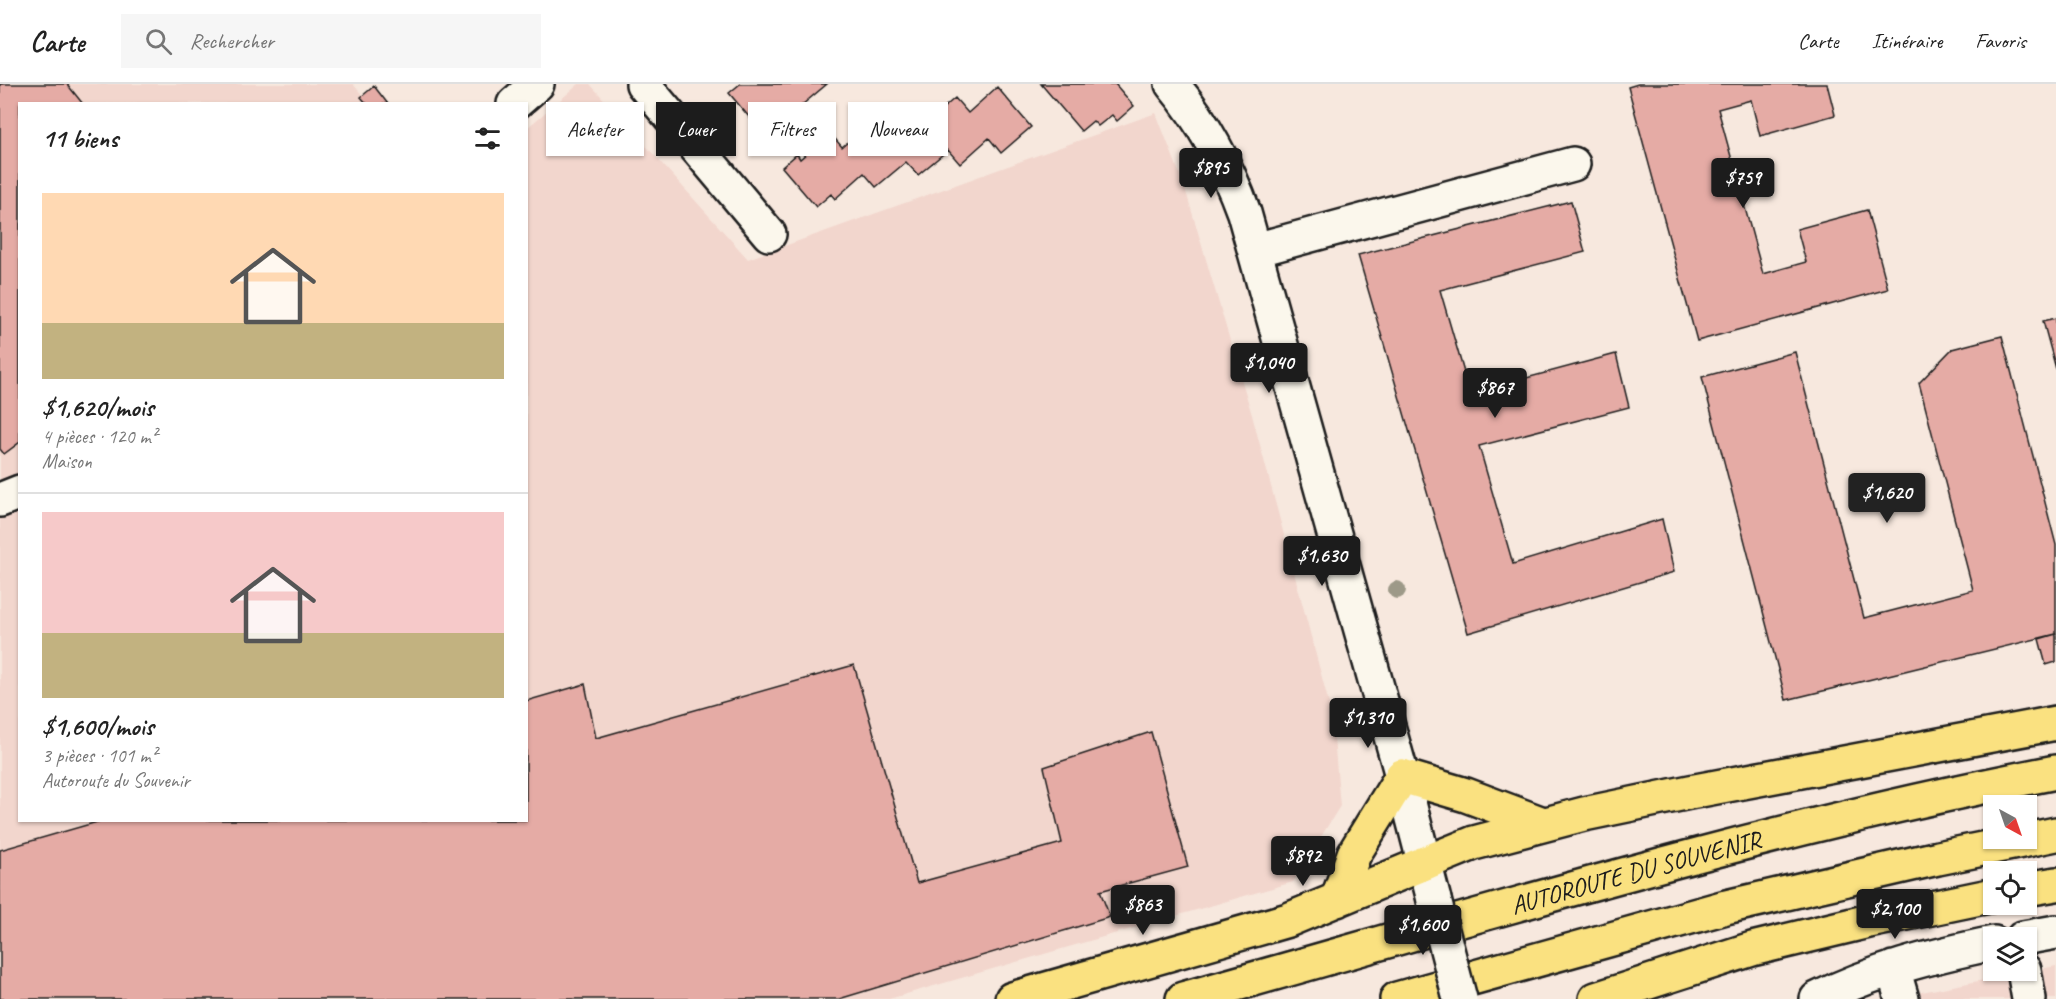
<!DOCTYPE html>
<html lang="fr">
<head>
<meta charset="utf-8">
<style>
	:root { --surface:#fff; --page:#f6f6f6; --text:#222; --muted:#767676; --line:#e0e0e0; --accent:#1c1c1c }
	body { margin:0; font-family:Caveat,sans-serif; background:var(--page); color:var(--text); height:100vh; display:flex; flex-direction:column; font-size:22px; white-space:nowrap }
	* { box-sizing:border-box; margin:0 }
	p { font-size:20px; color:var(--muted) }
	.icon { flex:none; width:33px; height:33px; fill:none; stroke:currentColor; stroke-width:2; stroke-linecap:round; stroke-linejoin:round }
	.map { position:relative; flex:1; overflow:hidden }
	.panel { position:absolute; left:18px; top:18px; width:510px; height:720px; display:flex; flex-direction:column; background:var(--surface); border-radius:0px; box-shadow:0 2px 4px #0004 }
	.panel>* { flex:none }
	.banner { position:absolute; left:546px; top:18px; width:570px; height:54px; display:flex; gap:12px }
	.needle { width:39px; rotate:140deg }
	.tools { position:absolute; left:1983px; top:711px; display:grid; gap:12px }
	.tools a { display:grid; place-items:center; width:54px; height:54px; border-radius:0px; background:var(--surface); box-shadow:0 2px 4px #0004; font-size:30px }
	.price { position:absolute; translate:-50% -51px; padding:0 14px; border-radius:6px; background:var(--accent); color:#fff; font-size:20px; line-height:39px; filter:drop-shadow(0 2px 3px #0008) }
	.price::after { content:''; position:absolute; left:50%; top:36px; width:18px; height:14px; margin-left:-9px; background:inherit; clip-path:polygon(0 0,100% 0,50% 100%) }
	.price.on { background:#222; color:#fff }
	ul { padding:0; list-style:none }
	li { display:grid; align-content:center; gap:12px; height:318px; padding:0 24px }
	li+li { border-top:2px solid var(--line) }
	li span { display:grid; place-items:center; height:186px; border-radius:0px; color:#555 }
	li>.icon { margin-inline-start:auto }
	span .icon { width:108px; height:108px; fill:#fffc; stroke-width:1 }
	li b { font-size:26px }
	h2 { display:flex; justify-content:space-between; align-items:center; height:72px; padding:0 24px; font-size:26px }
	.pill { padding:0 21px; border-radius:0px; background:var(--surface); box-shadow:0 2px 4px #0004; font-size:21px; line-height:54px }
	.pill.on { background:var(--accent); color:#fff }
	header { display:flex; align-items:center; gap:36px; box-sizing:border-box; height:84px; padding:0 30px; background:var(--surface); border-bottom:2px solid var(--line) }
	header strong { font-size:28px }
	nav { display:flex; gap:33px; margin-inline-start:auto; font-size:21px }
	.search { width:420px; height:54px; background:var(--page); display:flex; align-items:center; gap:15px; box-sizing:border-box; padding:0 21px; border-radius:0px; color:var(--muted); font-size:22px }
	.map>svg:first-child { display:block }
	.built { fill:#f2d6cd }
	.building { fill:#e5aba5; stroke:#1c1c1c; stroke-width:1.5 }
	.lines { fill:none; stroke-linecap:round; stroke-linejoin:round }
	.minor-casing { stroke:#1c1c1c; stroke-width:38 }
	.major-casing { stroke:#1c1c1c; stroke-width:38 }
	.highway-casing { stroke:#1c1c1c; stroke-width:38 }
	.minor { stroke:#fbf7ec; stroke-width:33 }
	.major { stroke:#fae180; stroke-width:33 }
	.highway { stroke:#fae180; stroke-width:33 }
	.minor-bridge-casing { stroke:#1c1c1c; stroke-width:38; stroke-linecap:butt }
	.minor-bridge { stroke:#fbf7ec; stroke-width:33 }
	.tree { fill:#9d9988 }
	.labels { text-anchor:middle; stroke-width:5; stroke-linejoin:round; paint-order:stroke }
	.street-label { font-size:26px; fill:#1c1c1c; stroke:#fbf7ec }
</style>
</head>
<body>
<header>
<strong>Carte</strong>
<div class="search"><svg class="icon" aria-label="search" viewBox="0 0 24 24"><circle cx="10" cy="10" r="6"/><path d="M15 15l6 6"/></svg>Rechercher</div>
<nav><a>Carte</a><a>Itinéraire</a><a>Favoris</a></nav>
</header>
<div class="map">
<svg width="2056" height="915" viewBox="0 0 2056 915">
	<rect width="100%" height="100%" fill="#f7e8de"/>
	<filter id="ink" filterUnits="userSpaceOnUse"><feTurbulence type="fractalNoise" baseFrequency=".0167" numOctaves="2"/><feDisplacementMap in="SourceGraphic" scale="12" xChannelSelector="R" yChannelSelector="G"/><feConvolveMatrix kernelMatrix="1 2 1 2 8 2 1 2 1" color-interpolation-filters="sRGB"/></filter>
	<g filter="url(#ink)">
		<path class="built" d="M0 0H353L369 19 20 20V736H526L527 44 579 0H590L748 175 1156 29 1184 101 1252 331 1332 631 1340 722 1293 798 889 915H0Z
			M2056 882V915H1885Z"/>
		<path class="building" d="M0 0H67L83 20H20V358L4 370 0 365Z
			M740 0H827L765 52 729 9Z
			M1041 0H1115L1134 22 1117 37 1112 31 1098 42 1093 37 1081 47Z
			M1638 0H1827L1835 31 1760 52 1751 16 1718 25 1763 190 1806 178 1797 145 1867 126 1888 205 1697 257 1628 3Z
			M374 2 388 20H367L361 13Z
			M997 3 1031 43 1001 69 989 54 960 80 948 66 918 91 906 78 876 103 864 89 835 115 831 110 816 123 782 83 797 70 800 75 830 49 842 63 872 38 884 51 913 26 925 40 955 14 968 29Z
			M1571 117 1585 168 1440 206 1470 309 1616 270 1629 323 1479 362 1513 480 1662 435 1674 488 1468 549 1358 171Z
			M2056 234V285L2043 237Z
			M2002 252 2056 461V550L1786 616 1702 293 1795 268 1864 534 1973 506 1919 299 1952 265Z
			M2056 550V578L2046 581 2039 555Z
			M854 581 917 799 1062 759 1044 683 1151 648 1188 783 1100 807 1110 833 839 915H0V766L104 736H526V617L585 600 596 654Z"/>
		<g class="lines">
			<g class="minor-casing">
				<path id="minor" d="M643 0 769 150
					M1172 0C1204 38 1227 82 1244 129L1402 692 1434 816
					M514 20 537 0
					M1255 166 1573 80
					M0 416 20 408
					M2023 854 2056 848
					M1893 884 1902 915
					M2024 886 2029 915
					M1817 915C1873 887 1932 872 1994 859"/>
			</g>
			<g class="major-casing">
				<path id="major" d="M1337 816 1354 770 1402 692
					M1012 915 1288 836 1425 779"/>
			</g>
			<g class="highway-casing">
				<g id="highway">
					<path d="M1402 692 1466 711 1543 740"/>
					<path d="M1425 779 1474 759 1584 730 1690 708 2056 639"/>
					<path d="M2026 805 2056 800"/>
					<path id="s1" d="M1183 915C1472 834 1761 745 2056 688"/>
					<path d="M1397 915 1726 823 1938 774 2056 750"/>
					<path d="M1596 915 1752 865 1869 837 1994 811"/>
				</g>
			</g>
			<use href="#minor" class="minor"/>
			<use href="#major" class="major"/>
			<use href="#highway" class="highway"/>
			<g class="minor-bridge-casing">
				<path id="minor-bridge" d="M1434 816 1460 915"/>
			</g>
			<use href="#minor-bridge" class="minor-bridge"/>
		</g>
		<circle class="tree" cx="1397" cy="506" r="9"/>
	</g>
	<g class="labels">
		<g class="street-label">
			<text dy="9" stroke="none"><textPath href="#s1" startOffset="470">AUTOROUTE DU SOUVENIR</textPath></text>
		</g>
	</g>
</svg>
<div class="tools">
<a><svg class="needle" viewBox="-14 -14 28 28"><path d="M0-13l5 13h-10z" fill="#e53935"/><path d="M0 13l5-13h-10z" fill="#767676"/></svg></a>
<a><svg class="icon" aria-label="locate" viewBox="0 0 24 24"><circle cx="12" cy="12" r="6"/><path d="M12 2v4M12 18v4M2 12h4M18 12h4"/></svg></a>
<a><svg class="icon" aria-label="layers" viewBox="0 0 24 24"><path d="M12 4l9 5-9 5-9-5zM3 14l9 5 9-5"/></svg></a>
</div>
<b class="price" style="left:1211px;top:115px">$895</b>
<b class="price" style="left:1743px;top:125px">$759</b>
<b class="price" style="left:1269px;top:310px">$1,040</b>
<b class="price" style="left:1495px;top:335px">$867</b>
<b class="price on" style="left:1887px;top:440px">$1,620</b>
<b class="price" style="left:1322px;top:503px">$1,630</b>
<b class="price" style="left:1368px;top:665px">$1,310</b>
<b class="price" style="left:1303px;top:803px">$892</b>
<b class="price" style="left:1143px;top:852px">$863</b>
<b class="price" style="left:1895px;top:856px">$2,100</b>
<b class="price" style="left:1423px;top:872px">$1,600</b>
<div class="banner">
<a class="pill">Acheter</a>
<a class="pill on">Louer</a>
<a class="pill">Filtres</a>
<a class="pill">Nouveau</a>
</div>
<section class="panel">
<h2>11 biens<svg class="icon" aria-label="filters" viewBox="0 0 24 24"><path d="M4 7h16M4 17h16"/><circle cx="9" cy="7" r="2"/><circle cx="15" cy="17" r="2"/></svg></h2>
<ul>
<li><span style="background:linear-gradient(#ffd9b3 70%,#c2b280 0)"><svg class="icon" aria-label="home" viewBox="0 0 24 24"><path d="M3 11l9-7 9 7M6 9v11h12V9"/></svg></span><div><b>$1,620/mois</b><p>4 pièces · 120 m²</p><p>Maison</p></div></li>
<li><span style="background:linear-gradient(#f6c9c9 65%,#c2b280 0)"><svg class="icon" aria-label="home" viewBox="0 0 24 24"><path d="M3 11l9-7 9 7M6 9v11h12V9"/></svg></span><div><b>$1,600/mois</b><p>3 pièces · 101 m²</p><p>Autoroute du Souvenir</p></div></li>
</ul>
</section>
</div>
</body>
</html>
